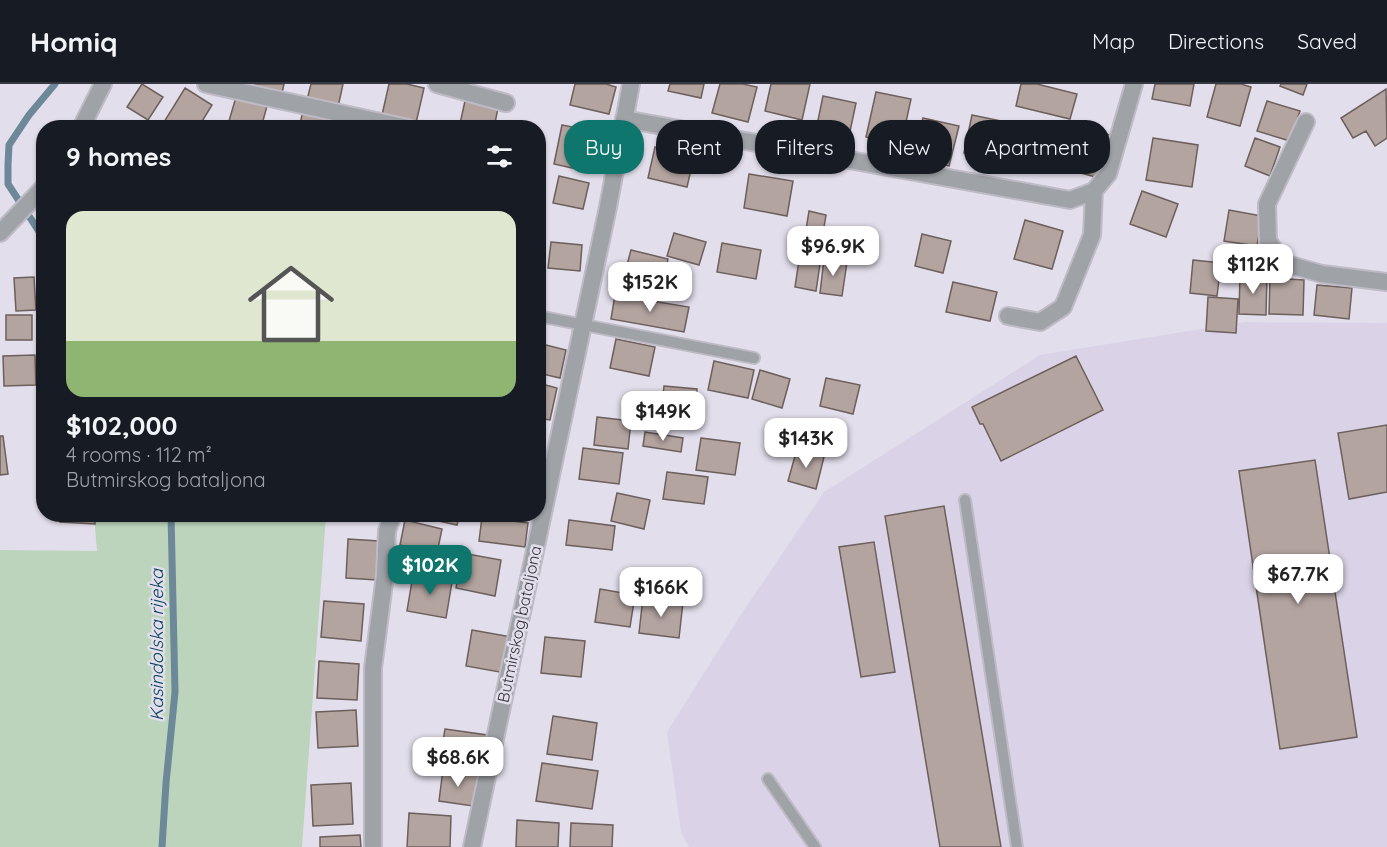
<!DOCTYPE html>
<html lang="en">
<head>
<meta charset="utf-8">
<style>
	:root { --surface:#171b24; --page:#20242c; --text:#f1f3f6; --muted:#9ea1a6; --line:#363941; --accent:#0f766e }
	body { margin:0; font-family:Quicksand,sans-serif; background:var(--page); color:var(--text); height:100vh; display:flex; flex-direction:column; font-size:22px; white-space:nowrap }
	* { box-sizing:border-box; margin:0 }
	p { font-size:20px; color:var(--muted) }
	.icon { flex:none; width:33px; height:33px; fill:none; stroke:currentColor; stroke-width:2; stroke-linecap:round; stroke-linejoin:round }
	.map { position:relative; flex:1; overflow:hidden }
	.drawer { position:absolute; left:36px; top:36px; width:510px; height:402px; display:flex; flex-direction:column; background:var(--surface); border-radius:24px; box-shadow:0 2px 4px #0004 }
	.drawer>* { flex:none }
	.hud { position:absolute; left:564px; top:36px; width:570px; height:54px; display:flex; gap:12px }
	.price { position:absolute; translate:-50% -51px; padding:0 14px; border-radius:12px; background:#fff; color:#222; font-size:20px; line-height:39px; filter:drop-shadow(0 2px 3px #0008) }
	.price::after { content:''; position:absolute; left:50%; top:36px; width:18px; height:14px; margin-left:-9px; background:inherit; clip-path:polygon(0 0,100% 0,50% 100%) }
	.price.active { background:var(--accent); color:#fff }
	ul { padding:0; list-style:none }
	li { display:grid; align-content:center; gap:12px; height:318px; padding:0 30px }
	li+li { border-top:2px solid var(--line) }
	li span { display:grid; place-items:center; height:186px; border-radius:18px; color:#555 }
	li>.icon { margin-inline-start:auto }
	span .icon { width:108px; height:108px; fill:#fffc; stroke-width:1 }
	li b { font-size:26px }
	h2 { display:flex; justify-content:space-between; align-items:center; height:72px; padding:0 30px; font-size:26px }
	.tag { padding:0 21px; border-radius:24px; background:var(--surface); box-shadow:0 2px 4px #0004; font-size:21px; line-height:54px }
	.tag.active { background:var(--accent); color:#fff }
	header { display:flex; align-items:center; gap:36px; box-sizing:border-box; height:84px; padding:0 30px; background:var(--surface); border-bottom:2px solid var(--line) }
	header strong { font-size:28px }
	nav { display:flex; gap:33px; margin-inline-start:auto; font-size:21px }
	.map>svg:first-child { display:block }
	.built { fill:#dad3e7 }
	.green { fill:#bcd4bc }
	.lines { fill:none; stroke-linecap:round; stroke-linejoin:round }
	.stream { stroke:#6c8899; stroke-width:7 }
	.building { fill:#b3a4a0; stroke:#6c5f5c; stroke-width:1.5 }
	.service-casing { stroke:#bebbc6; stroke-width:14 }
	.minor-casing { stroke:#bebbc6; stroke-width:20 }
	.tertiary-casing { stroke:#bebbc6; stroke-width:20 }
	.service { stroke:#9fa2a7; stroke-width:10 }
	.minor { stroke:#9fa2a7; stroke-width:16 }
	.tertiary { stroke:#9fa2a7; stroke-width:16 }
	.labels { text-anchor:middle; stroke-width:5; stroke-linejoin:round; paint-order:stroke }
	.street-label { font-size:16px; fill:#302e33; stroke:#e2deeb }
	.water-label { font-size:18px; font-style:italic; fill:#0a445b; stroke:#e2deeb }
</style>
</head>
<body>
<header>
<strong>Homiq</strong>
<nav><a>Map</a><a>Directions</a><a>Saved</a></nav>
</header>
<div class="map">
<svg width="1387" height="763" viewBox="0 0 1387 763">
	<rect width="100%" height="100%" fill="#e2deeb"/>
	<path class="built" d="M1244 238 1387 239V763H689L681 748 667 648 738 535 824 408 1040 271Z"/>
	<path class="green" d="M94 431H326L302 763H0V466L97 467Z"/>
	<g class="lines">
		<path class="stream" d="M44 155 8 100V81L9 61 29 31 55 0
			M162 763 166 699 175 608 171 430"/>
	</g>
	<path class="building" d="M142 0 163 13 148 36 127 23Z
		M251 0H284L282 9 251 2Z
		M311 0H343L338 23 307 16Z
		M389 0H407L424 4 416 39 382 31Z
		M575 0H606L616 3 609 30 570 21Z
		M670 0H704L701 14 668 7Z
		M720 0H743L757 3 748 38 712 29Z
		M771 0H810L802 36 765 27Z
		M1021 0H1037L1077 10 1070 35 1016 22Z
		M1155 0H1194L1190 22 1152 15Z
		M1216 0H1241L1251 3 1240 42 1207 33Z
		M1281 0H1307L1303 11 1280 2Z
		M185 4 212 21 198 44H172L164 38Z
		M1386 5 1387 54 1375 62 1366 47 1353 54 1341 34Z
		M876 8 911 15 901 61 866 53Z
		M823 12 856 19 848 57 815 51Z
		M236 13 267 22 261 44H227Z
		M465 17 498 24 494 44H459Z
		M1267 17 1300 27 1290 57 1257 47Z
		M303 27 341 38 339 44H299Z
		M972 31 1011 39 1004 78 964 69Z
		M923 34 959 42 949 82 914 73Z
		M562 41 598 48 590 88 554 80Z
		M1073 41 1110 51 1099 94 1063 84Z
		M1153 54 1198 61 1192 103 1146 96Z
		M1255 54 1280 63 1270 92 1245 82Z
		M699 61 725 65 721 89 695 85Z
		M655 63 694 73 687 103 648 94Z
		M749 90 793 97 787 132 744 124Z
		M559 92 589 99 583 125 553 119Z
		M1142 107 1178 120 1166 153 1130 140Z
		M1229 126 1262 132 1257 162 1224 157Z
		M809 127 826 131 823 149 806 146Z
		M1025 136 1063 147 1052 185 1014 175Z
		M674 149 706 158 699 181 667 172Z
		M922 150 951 157 943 189 915 182Z
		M551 158 582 161 580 187 548 184Z
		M722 159 761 166 756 195 717 188Z
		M631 166 668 175 659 213 621 203Z
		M800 170 821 173 816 207 795 203Z
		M824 175 847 178 842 212 820 209Z
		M1193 176 1221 179 1217 212 1190 209Z
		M1240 191 1267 192 1266 231 1239 230Z
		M34 193 36 226 16 227 14 194Z
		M1270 194 1304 196 1303 231 1269 230Z
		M953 198 997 208 990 237 946 228Z
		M1317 201 1352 204 1349 235 1314 231Z
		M615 211 689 223 684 248 611 235Z
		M1208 213 1238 215 1236 249 1206 247Z
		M6 231H32V256H6Z
		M616 255 655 263 649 292 610 284Z
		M538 259 566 266 560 294 538 289Z
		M35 271 36 301 4 302 3 272Z
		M1076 272 1103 326 1001 377 983 340H980L972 323Z
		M714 277 754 286 748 314 708 306Z
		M760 286 790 295 782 324 752 315Z
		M826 294 860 301 853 330 820 322Z
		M538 299 557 304 550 336 538 334Z
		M664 302 697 305 694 343 660 340Z
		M41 331H44V372H41Z
		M597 333 631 337 628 365 594 361Z
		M1387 341V408L1349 415 1338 349Z
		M645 348 683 354 681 368 643 362Z
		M0 352H3L8 390 0 391Z
		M701 354 740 359 735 391 696 386Z
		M583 364 623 369 619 400 579 395Z
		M797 365 824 373 816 405 788 397Z
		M1315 376 1357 653 1280 665 1239 387Z
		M667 388 708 393 704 420 663 415Z
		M617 409 650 416 644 445 611 437Z
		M944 422 1001 763H940L885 432Z
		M61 430H95V440L60 438Z
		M420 430H460L457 441 420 433Z
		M482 433 528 439 525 463 479 457Z
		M405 436 442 445 437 469 400 461Z
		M569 436 615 442 612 466 566 461Z
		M348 455 379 457 377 496 346 494Z
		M874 458 895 588 861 593 839 463Z
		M462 469 501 476 495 512 456 504Z
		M413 491 452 498 446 534 407 527Z
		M600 505 635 511 630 543 595 538Z
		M643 513 683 518 679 554 639 549Z
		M324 517 364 520 361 557 321 553Z
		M472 546 511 553 505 589 466 582Z
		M545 553 585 557 581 593 541 589Z
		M319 577 359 580 357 616 317 614Z
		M356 626 358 662 318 664 316 628Z
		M553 632 597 639 592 676 547 670Z
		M445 645 487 651 481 690 439 683Z
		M542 679 598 687 592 725 536 717Z
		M443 685 478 691 473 722 439 717Z
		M351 699 353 740 313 742 311 701Z
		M409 729 451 732 450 763H407Z
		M517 736 559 739 558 763H516Z
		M571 739 613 741 612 763H570Z
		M360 751 361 763H320V753Z"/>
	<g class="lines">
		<g class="service-casing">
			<path id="service" d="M538 232 754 274
				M965 416 1017 763
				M768 695 815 763"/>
		</g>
		<g class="minor-casing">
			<path id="minor" d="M206 0 408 44
				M437 0 506 19
				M624 35 1070 116 1094 107 1108 90 1134 0
				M1306 38 1267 120 1268 157 1283 179 1322 190 1387 198
				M1008 232 1040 238 1063 223 1092 151 1094 107
				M373 763V584L385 491 387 447 393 430
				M472 763 608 123 631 0"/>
		</g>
		<g class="tertiary-casing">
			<path id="tertiary" d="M81 44 103 0
				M0 149 44 103"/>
		</g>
		<use href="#service" class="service"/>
		<use href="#minor" class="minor"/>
		<use href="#tertiary" class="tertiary"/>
	</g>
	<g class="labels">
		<g class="street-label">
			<text transform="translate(519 540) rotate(-78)" y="6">Butmirskog bataljona</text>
		</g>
		<g class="water-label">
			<text transform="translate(157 561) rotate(-90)" y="6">Kasindolska rijeka</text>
		</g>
	</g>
</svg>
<b class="price" style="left:833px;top:193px">$96.9K</b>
<b class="price" style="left:1253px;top:211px">$112K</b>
<b class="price" style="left:650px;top:229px">$152K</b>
<b class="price" style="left:663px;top:358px">$149K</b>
<b class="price" style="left:806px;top:385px">$143K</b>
<b class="price active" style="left:430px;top:512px">$102K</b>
<b class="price" style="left:1298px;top:521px">$67.7K</b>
<b class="price" style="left:661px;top:534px">$166K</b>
<b class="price" style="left:458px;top:704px">$68.6K</b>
<div class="hud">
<a class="tag active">Buy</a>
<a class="tag">Rent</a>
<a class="tag">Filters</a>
<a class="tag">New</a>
<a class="tag">Apartment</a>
</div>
<section class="drawer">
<h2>9 homes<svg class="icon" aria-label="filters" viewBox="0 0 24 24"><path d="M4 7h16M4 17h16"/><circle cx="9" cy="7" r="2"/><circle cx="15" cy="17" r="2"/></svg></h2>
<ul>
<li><span style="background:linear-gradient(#dfe7d0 70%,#8fb573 0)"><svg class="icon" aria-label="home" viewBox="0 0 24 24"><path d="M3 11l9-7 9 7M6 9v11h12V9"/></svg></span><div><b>$102,000</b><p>4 rooms · 112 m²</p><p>Butmirskog bataljona</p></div></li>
</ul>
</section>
</div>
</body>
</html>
